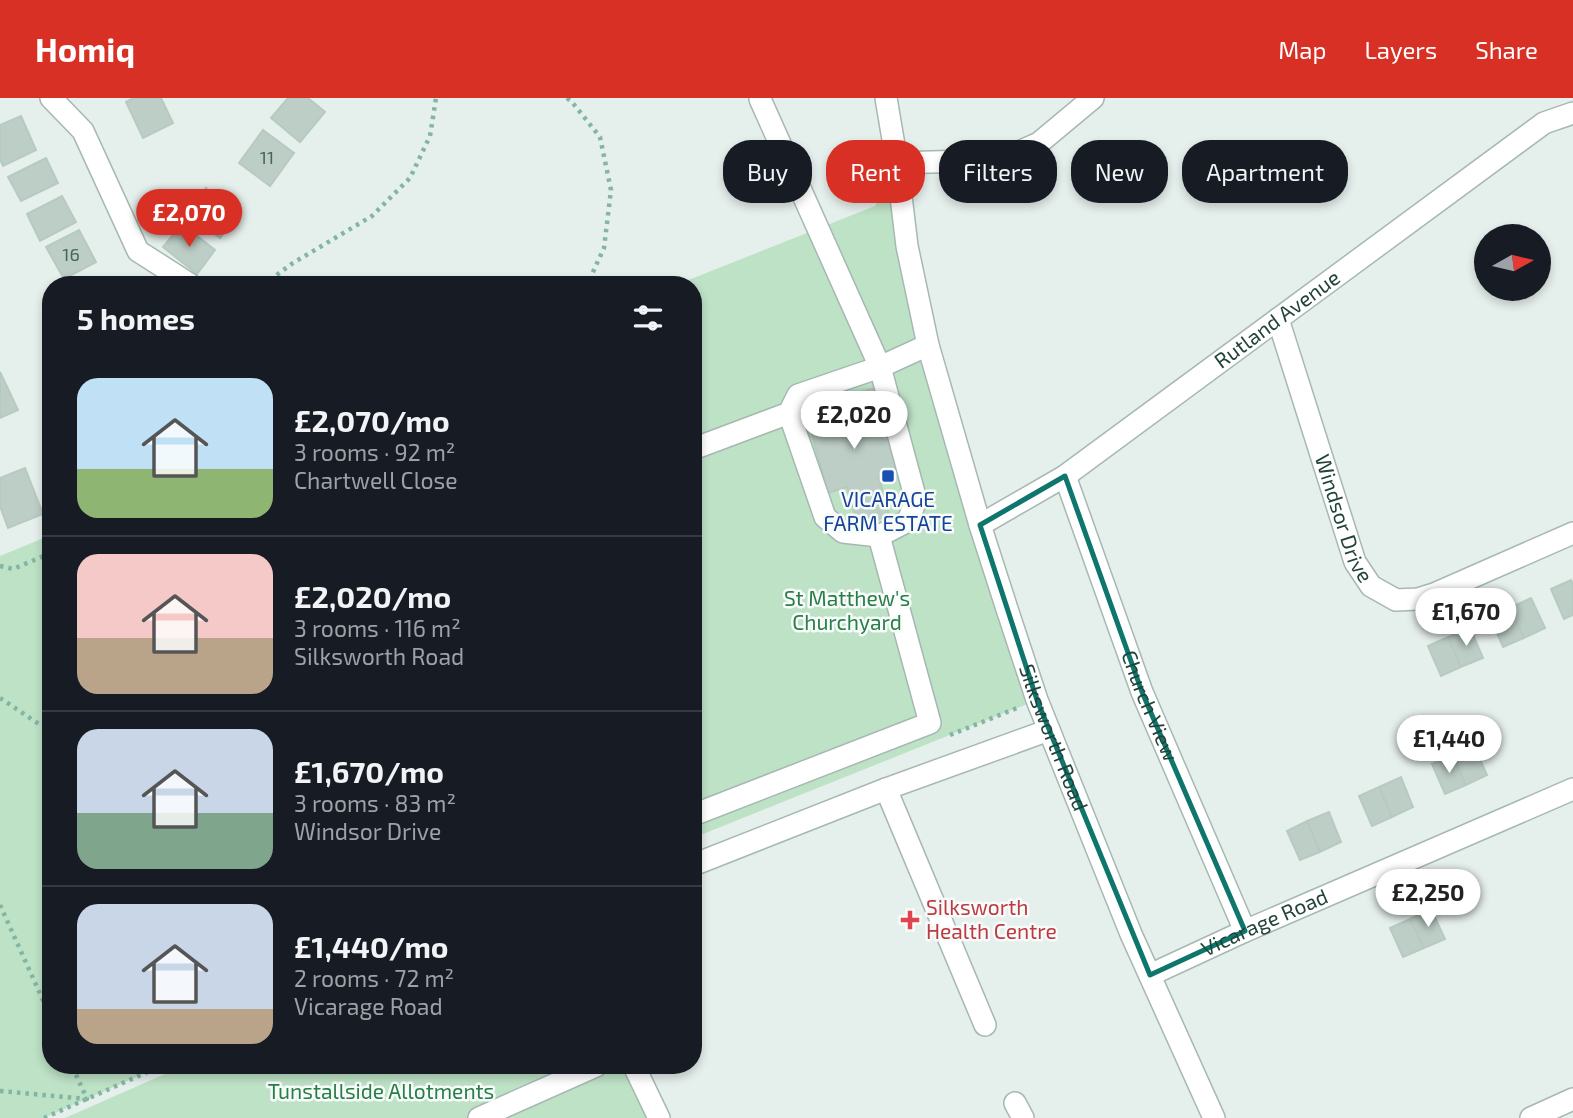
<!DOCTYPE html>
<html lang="en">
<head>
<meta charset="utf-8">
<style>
	:root { --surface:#171b24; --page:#20242c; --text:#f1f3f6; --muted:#9ea1a6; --line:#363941; --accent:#d93025 }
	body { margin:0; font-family:"Exo 2",sans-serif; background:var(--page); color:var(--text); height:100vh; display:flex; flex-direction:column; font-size:26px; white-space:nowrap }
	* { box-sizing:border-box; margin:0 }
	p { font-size:23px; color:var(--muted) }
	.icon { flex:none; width:38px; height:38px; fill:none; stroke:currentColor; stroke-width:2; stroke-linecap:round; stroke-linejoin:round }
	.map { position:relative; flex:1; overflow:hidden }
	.panel { position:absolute; left:42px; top:178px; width:660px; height:798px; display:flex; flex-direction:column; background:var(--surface); border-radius:28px; box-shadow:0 4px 10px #0003 }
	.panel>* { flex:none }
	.top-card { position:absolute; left:723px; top:42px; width:665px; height:63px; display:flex; gap:14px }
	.needle { width:46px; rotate:82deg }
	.controls { position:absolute; left:1474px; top:126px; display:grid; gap:14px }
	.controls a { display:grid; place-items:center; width:77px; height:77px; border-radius:50%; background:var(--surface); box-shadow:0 4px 10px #0003; font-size:35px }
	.price { position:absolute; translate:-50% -60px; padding:0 16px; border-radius:24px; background:#fff; color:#222; font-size:23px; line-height:46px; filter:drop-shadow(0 2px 4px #0008) }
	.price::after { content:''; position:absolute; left:50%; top:42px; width:21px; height:16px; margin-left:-10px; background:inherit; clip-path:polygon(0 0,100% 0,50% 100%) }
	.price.on { background:var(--accent); color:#fff }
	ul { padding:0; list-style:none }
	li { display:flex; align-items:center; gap:21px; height:175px; padding:0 35px }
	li+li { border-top:2px solid var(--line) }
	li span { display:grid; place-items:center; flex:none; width:196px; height:140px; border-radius:21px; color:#555 }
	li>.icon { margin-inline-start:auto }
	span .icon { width:84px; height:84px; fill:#fffc; stroke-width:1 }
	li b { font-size:30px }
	h2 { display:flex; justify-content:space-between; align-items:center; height:84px; padding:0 35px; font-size:30px }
	.tag { padding:0 24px; border-radius:28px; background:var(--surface); box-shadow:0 4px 10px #0003; font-size:24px; line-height:63px }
	.tag.on { background:var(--accent); color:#fff }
	header { display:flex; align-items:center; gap:42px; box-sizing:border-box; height:98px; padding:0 35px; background:var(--accent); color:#fff }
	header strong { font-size:33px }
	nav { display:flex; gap:38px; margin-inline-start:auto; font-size:24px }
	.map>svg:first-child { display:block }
	.green { fill:#bde2c6 }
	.building { fill:#bdcec6; stroke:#b7cac1; stroke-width:2 }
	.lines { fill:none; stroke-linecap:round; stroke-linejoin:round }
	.minor-casing { stroke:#a7b8b2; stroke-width:24 }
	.path { stroke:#83b5a4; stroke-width:4.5; stroke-dasharray:3.5 5; stroke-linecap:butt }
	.minor { stroke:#fff; stroke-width:21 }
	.marked { fill:none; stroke:#0f766e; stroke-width:5; stroke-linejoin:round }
	.transit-dot { fill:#1a4fb4; stroke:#f7fbf9; stroke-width:2.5 }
	.health-dot { fill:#e0444e; stroke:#f7fbf9; stroke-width:2.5 }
	.labels { text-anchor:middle; stroke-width:5; stroke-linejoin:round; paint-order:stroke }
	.number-label { font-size:18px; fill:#49665c }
	.street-label { font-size:21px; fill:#224339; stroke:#f7fbf9 }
	.transit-label { font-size:21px; fill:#164399; stroke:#f7fbf9 }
	.park-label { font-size:21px; fill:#297e47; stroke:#f7fbf9 }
	.health-label { font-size:21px; fill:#be3a42; stroke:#f7fbf9; text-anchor:start }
</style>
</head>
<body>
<header>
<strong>Homiq</strong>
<nav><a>Map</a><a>Layers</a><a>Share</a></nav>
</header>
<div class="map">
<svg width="1573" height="1020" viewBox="0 0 1573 1020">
	<rect width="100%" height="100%" fill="#e5efeb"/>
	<path class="green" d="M897 65 907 148 1037 602 693 740V187H676L875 108Z
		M51 437V968H161L44 1020H0V458Z
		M183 968H625L650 1020H65Z"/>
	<path class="building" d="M133 0H161L173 25 143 40 126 4Z
		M288 0H308L325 14 300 44 271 20Z
		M21 18 36 52 3 68 0 61V27Z
		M263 32 294 55 270 88 239 65Z
		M46 60 58 85 21 103 8 79Z
		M206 90 239 114 220 140 187 115Z
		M62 98 76 124 40 143 27 116Z
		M182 126 215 152 197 176 163 149Z
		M79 132 96 164 64 181 46 149Z
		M0 274 18 312 0 320Z
		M874 290 898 374 879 380 889 417 858 428 847 389 828 395 805 312Z
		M25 370 43 416 8 430 0 408V380Z
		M1571 482 1573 486V517L1564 521 1551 491Z
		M1531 500 1545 530 1524 540 1510 510Z
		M1510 510 1524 540 1503 549 1490 519Z
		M1470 530 1483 560 1461 569 1448 539Z
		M1448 539 1461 569 1441 578 1428 548Z
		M1474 648 1487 677 1466 687 1452 657Z
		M1452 657 1466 687 1445 696 1432 666Z
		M1401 679 1413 709 1392 719 1379 689Z
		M1379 689 1392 719 1372 728 1359 698Z
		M1329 714 1341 744 1320 754 1307 723Z
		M1307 723 1320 754 1300 762 1287 733Z
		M1431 811 1445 841 1424 850 1410 821Z
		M1410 821 1424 850 1403 859 1390 830Z"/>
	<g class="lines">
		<g class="minor-casing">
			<g id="minor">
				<path d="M51 0 83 33 138 153 191 187"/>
				<path id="s1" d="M886 0 897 65 907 148 928 247 980 427 1007 511 1037 602 1131 836 1214 1020"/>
				<path d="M897 65 1001 62 1039 45 1093 0"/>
				<path id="s2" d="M1278 221 1355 464 1371 488 1396 502 1418 501 1434 496 1573 435"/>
				<path d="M789 315 825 419 843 434 879 438"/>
				<path d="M693 351 789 315 798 297 880 269 928 247"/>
				<path id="s3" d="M1065 378 1142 594 1245 833"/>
				<path id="s4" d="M980 427 1065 378 1544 25 1573 15"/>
				<path d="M886 691 985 927"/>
				<path d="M693 717 930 625 879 438 908 423 916 402 880 269 760 1"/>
				<path d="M693 767 886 691 1049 632"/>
				<path id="s5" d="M1150 877 1245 833 1573 691"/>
				<path d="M634 968 659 1020"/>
				<path d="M1015 1005 1023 1020"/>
				<path d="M479 1020 596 968"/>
				<path d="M1531 1020 1573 1001"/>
			</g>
		</g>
		<path class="path" d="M567 0 572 4 600 39 611 92 604 150 587 187
			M263 187 293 165 372 118 410 80 430 38 436 0
			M0 468 13 471 51 455
			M0 600 39 626 51 629
			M950 637 1017 610
			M0 807 51 920
			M0 993 87 1001 72 968
			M44 1020 161 968"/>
		<use href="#minor" class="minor"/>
	</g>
	<path class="marked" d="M1065 378 1142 594 1245 833 1150 877 1037 602 980 427Z"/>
	<rect class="transit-dot" x="881" y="371" width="14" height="14" rx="3.5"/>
	<path class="health-dot" d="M906.5 811.5h7v7h7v7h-7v7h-7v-7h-7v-7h7z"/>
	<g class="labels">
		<g class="number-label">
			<text x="267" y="66">11</text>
			<text x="71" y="163">16</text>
		</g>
		<g class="street-label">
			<text dy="7" stroke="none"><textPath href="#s4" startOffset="362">Rutland Avenue</textPath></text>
			<text dy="7" stroke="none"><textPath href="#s2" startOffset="210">Windsor Drive</textPath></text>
			<text dy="7" stroke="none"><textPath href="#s3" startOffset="245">Church View</textPath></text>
			<text dy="7" stroke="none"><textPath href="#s1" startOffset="663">Silksworth Road</textPath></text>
			<text dy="7" stroke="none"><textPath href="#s5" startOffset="126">Vicarage Road</textPath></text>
		</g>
		<g class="transit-label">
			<text x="888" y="409">VICARAGE<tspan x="888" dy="24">FARM ESTATE</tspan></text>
		</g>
		<g class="park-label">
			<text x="847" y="508">St Matthew's<tspan x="847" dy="24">Churchyard</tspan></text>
			<text x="381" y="1001">Tunstallside Allotments</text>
		</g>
		<g class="health-label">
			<text x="926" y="817">Silksworth<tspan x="926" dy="24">Health Centre</tspan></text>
		</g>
	</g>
</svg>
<div class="controls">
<a><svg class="needle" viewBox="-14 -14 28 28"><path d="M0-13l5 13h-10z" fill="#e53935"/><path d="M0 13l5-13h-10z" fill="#9ea1a6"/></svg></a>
</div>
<b class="price on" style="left:189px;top:151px">£2,070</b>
<b class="price" style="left:854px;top:353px">£2,020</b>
<b class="price" style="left:1466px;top:550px">£1,670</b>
<b class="price" style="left:1449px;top:677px">£1,440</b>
<b class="price" style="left:1428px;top:831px">£2,250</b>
<div class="top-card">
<a class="tag">Buy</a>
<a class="tag on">Rent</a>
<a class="tag">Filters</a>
<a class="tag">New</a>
<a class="tag">Apartment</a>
</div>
<section class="panel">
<h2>5 homes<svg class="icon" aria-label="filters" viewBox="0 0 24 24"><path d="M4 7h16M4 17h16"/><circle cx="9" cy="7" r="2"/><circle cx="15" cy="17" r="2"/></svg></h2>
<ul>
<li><span style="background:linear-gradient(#bfe0f5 65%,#8fb573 0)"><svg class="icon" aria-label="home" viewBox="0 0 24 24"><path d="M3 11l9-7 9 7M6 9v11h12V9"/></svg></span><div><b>£2,070/mo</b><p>3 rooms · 92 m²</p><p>Chartwell Close</p></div></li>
<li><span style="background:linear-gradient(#f6c9c9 60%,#b9a48a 0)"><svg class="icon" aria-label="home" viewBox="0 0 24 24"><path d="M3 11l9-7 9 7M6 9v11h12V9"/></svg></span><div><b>£2,020/mo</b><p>3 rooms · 116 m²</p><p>Silksworth Road</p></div></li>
<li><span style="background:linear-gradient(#c9d6e8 60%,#7fa58c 0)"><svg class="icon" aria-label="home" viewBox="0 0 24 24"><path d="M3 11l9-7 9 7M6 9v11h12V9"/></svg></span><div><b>£1,670/mo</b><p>3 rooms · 83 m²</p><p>Windsor Drive</p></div></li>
<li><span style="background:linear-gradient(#c9d6e8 75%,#b9a48a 0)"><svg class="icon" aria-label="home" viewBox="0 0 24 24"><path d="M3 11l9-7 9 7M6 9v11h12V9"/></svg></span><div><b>£1,440/mo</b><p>2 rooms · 72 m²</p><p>Vicarage Road</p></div></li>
</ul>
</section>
</div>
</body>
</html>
